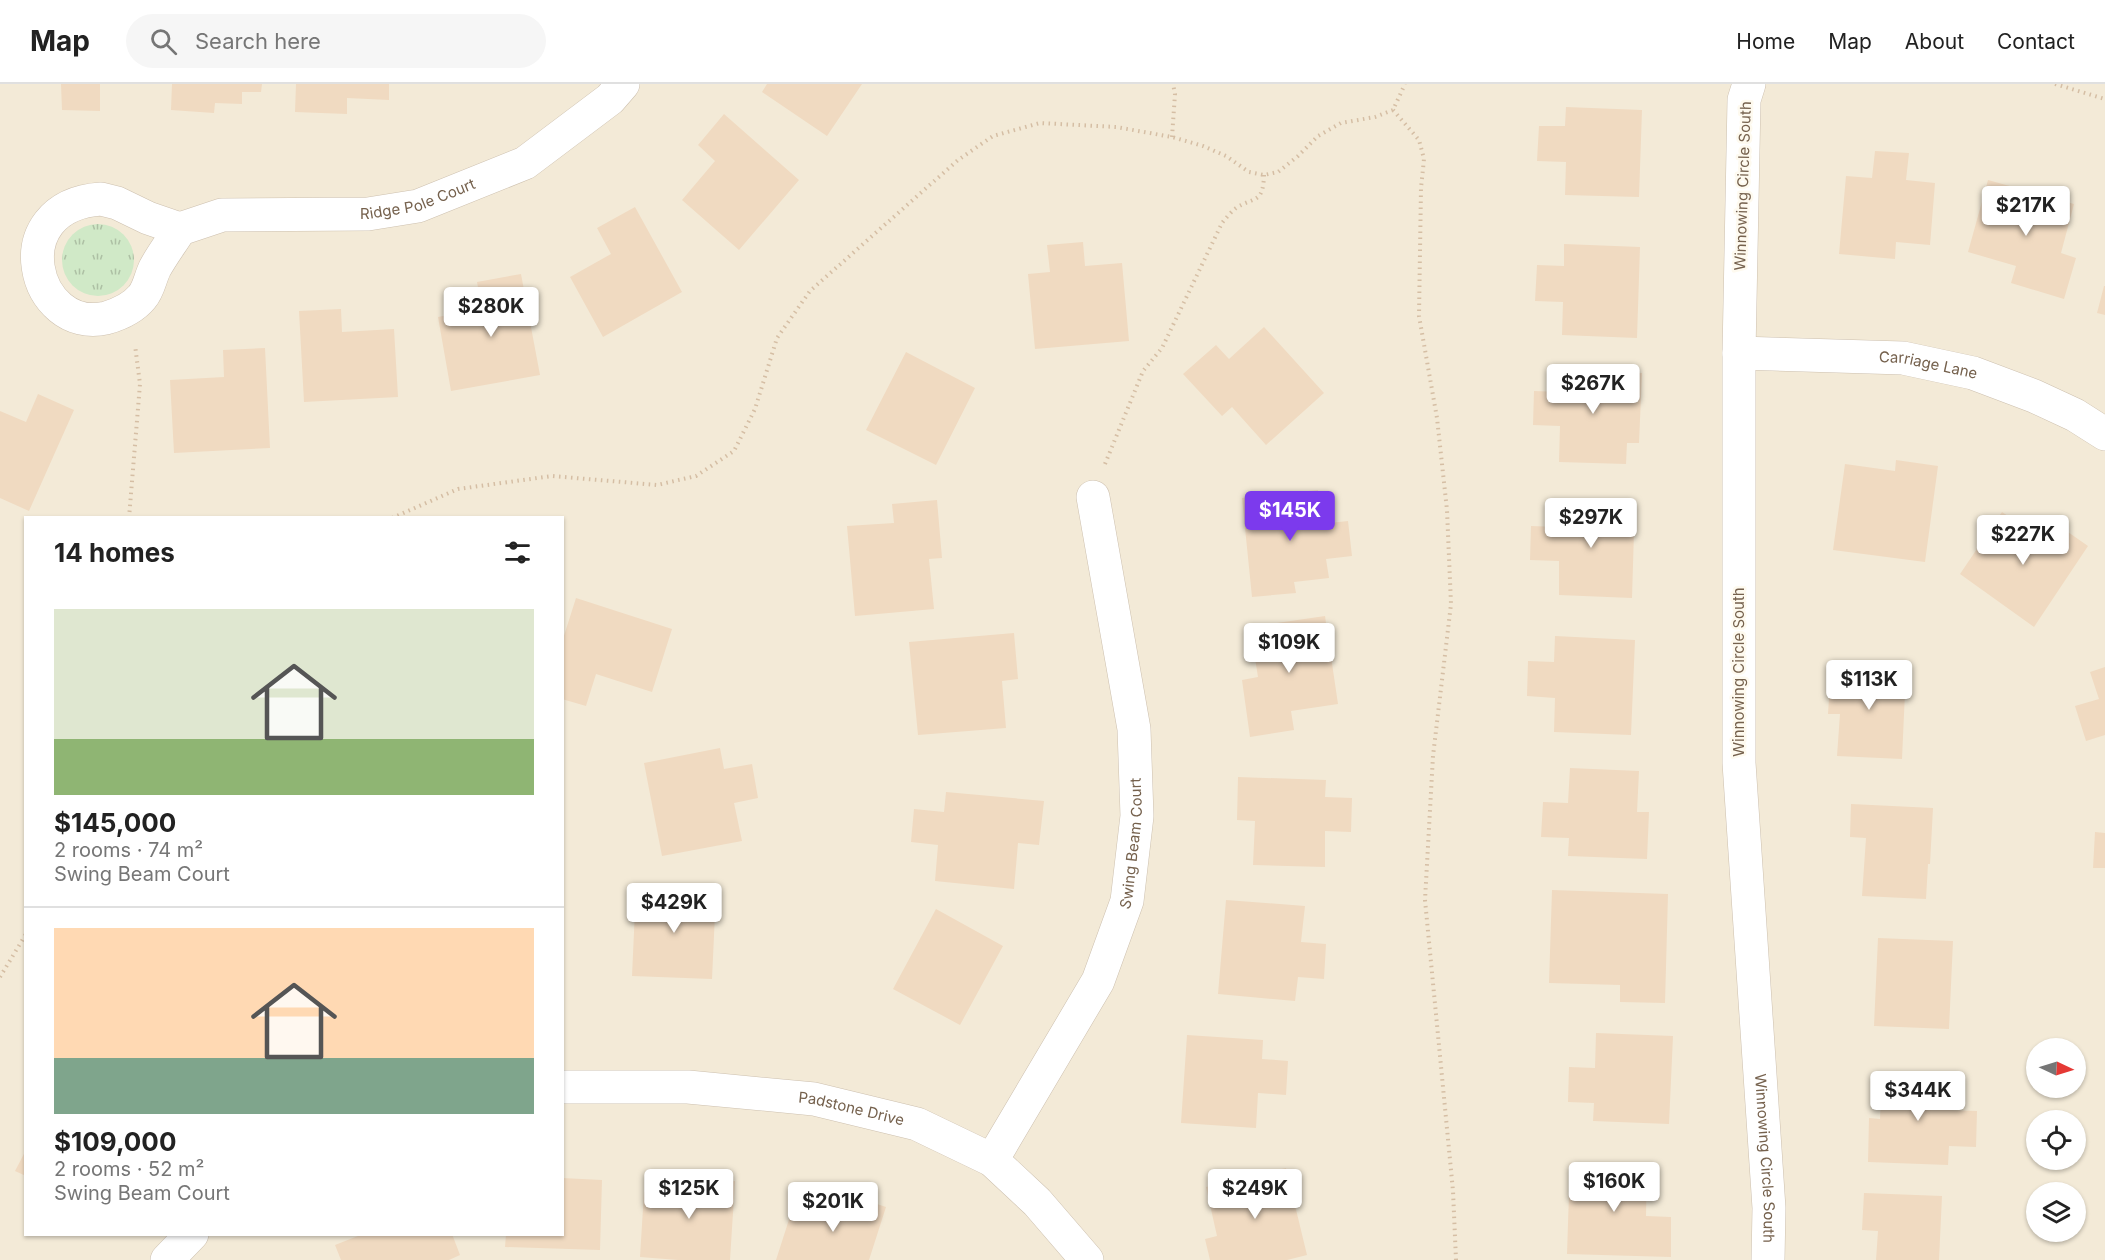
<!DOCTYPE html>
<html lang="en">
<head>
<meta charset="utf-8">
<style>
	:root { --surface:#fff; --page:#f6f6f6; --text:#222; --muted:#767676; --line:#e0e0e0; --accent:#7c3aed }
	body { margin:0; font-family:Inter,sans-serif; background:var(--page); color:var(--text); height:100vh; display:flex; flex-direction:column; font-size:22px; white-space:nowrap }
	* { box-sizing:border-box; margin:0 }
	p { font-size:20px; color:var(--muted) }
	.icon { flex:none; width:33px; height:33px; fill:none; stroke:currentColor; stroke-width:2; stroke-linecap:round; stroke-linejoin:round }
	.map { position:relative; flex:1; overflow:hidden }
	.sheet { position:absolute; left:24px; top:432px; width:540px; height:720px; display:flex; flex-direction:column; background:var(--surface); border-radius:0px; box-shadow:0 2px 4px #0004 }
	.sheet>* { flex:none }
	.needle { width:39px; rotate:94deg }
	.buttons { position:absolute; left:2026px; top:954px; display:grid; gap:12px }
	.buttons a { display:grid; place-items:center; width:60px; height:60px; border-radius:50%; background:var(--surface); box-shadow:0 2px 4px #0004; font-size:30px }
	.price { position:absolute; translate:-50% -51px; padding:0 14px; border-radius:6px; background:#fff; color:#222; font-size:20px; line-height:39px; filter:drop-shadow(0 2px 3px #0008) }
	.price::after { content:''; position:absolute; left:50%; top:36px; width:18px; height:14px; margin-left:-9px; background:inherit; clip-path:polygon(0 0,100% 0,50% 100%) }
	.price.active { background:var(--accent); color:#fff }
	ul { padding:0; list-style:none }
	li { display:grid; align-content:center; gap:12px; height:318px; padding:0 30px }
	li+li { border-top:2px solid var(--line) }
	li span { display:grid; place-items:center; height:186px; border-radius:0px; color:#555 }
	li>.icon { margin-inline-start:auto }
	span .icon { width:108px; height:108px; fill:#fffc; stroke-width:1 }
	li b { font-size:26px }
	h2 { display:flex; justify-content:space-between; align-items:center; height:72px; padding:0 30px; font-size:26px }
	header { display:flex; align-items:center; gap:36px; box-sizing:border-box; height:84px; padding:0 30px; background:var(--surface); border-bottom:2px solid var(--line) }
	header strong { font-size:28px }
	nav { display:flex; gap:33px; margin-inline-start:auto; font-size:21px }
	.search { width:420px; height:54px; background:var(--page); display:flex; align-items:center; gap:15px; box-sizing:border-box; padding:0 21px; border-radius:33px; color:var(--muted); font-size:22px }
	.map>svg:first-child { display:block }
	.residential { fill:#f3ead7; fill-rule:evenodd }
	.grass { fill:url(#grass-tufts) }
	.building { fill:#f0dac1 }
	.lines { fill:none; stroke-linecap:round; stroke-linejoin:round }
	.minor-casing { stroke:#cdc0af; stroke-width:34 }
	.path { stroke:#d5bea4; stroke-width:4; stroke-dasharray:1.5 4.5; stroke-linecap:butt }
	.minor { stroke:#fff; stroke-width:33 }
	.labels { text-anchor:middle; stroke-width:5; stroke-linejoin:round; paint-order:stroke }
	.street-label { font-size:15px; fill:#75614d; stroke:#fefaef }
</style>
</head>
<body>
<header>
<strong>Map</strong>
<div class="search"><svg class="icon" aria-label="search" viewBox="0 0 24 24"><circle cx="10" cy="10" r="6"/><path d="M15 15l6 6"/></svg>Search here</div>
<nav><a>Home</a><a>Map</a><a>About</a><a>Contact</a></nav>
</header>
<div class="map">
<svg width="2105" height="1176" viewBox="0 0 2105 1176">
	<defs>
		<pattern id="grass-tufts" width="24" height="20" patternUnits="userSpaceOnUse" patternTransform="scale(1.5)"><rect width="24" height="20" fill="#d0e9c7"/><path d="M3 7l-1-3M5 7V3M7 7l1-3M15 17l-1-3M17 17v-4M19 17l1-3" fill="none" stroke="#adc0a4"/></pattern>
	</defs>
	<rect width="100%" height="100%" fill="#fcf7e9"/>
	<path class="residential" d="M0 0H2105V1176H0ZM26 434H562V1150H26ZM2037 964H2076V1004H2037ZM2037 1036H2076V1076H2037ZM2037 1108H2076V1148H2037Z"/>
	<path class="grass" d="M62 176a36 36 0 1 1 72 0a36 36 0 1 1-72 0Z"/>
	<path class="building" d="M61 0H100V27L62 26Z
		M172 0H262L261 8H242V20L215 19 214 29 171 26Z
		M296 0H389V16L347 14V30L295 28Z
		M767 0H862L827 52 762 8Z
		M1566 23 1642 26 1639 113 1565 111 1566 78 1537 77 1539 42H1565Z
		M724 30 799 96 739 166 682 116 715 77 698 61Z
		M1875 67 1909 69 1906 96 1935 99 1930 161 1896 158 1895 175 1839 170 1846 92 1872 94Z
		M1988 96 2074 120 2061 169 2076 174 2064 215 2011 199 2016 182 1968 168Z
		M635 123 682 208 603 253 570 193 611 170 597 144Z
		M1083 158 1085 182 1122 179 1129 257 1035 265 1028 190 1050 188 1047 161Z
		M1564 160 1640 163 1637 254 1562 251 1563 218 1535 217 1537 181 1564 182Z
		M521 190 540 291 451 307 438 233 482 225 477 198Z
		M2104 202H2105V231L2097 229Z
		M341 225 342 248 394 245 398 313 304 318 299 227Z
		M1264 243 1324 309 1266 361 1232 323 1222 332 1183 290 1216 261 1229 275Z
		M265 264 270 364 174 369 170 296 224 293 223 266Z
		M906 268 975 304 936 381 866 346Z
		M1561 286 1642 289 1639 359H1627L1626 380 1559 378 1560 342 1533 341 1534 307 1561 308Z
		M38 310 74 326 29 427 0 414V327L26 338Z
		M1896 376 1938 382 1925 478 1833 466 1845 380 1895 387Z
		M1318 406 1321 440 1348 437 1352 472 1326 475 1329 494 1294 498 1296 509 1252 513 1242 414Z
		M1592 414 1635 415 1632 514 1559 511V477L1530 476 1531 442 1558 443V425L1592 426Z
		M937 416 942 474 929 475 934 525 855 532 847 442 894 439 892 420Z
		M2002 428 2044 456 2055 439 2088 462 2034 543 1960 490Z
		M576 514 672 545 652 608 596 590 586 622 562 615V558Z
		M1325 532 1338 620 1291 627 1294 646 1250 653 1242 596 1258 593 1250 543Z
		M1014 549 1018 595 1002 597 1006 644 918 651 909 558Z
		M1555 552 1635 556 1631 651 1554 648 1555 614 1527 612 1528 577 1554 578Z
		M1831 582 1906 586 1902 675 1837 672 1840 630H1828Z
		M2105 583V651L2086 657 2075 622 2099 615 2090 588Z
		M720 664 724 685 752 680 758 714 734 719 742 757 662 772 644 679Z
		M1570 684 1639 687 1637 728H1649L1647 775 1568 772 1569 754 1541 753 1543 718 1568 719Z
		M1238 693 1326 696 1325 713 1352 714 1351 748 1325 747V783L1253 781 1255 737 1237 736Z
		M946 708 1044 717 1039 761 1018 759 1014 805 935 797 938 761 911 758 914 725 944 728Z
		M1851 720 1933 724 1930 780H1928L1926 815 1862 812 1866 754 1850 753Z
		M2095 748 2105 749V784H2093Z
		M636 804 716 808 712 895 632 892Z
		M1552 806 1668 810 1665 919 1620 918V901L1549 899Z
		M1226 816 1305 822 1301 858 1326 860 1324 895 1298 893 1295 917 1218 910Z
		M936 825 1003 862 960 941 893 905Z
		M1878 854 1953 857 1949 945 1874 942Z
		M1596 949 1673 952 1669 1040 1593 1037 1594 1019 1568 1018 1569 983 1595 984Z
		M1187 951 1263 956 1262 975 1288 977 1286 1011 1258 1009 1256 1044 1181 1039Z
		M1882 990 1950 993 1949 1026 1977 1027 1976 1063 1949 1062 1948 1081 1868 1078 1869 1034 1880 1035Z
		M26 1066V1092L15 1087Z
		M1570 1079 1647 1081 1646 1132 1671 1133V1173L1567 1170Z
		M1286 1084 1307 1171 1287 1176H1210L1205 1155 1217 1152 1206 1103Z
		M663 1093 735 1097 730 1176H678L640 1173 644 1108 663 1110Z
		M562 1094 602 1096 600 1166 505 1163 506 1150H562Z
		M1864 1109 1942 1112 1939 1176H1876L1878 1147 1862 1146Z
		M847 1110 886 1123 869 1176H776L794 1120 839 1134Z
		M363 1150H452L460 1171 449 1176H341L335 1161Z"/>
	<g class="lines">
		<g class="minor-casing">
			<g id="minor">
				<path id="s1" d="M1749 0 1744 16 1739 269V679L1769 1124 1768 1176"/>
				<path d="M101 115 117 119 148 134 180 145C172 158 162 171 155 184 150 194 149 205 142 213 133 224 120 230 106 234 33 251 0 122 101 115Z"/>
				<path id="s2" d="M180 145 222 131 368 130 418 122 525 79 610 15 623 0"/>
				<path id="s3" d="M1739 269 1903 274 1973 289 2034 312 2075 331 2105 350"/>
				<path id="s4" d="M562 1003H688L814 1015 917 1040 992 1076 1037 1118 1087 1176"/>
				<path id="s5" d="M992 1076 1098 897 1127 817 1137 732 1134 645 1093 413"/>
				<path d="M167 1176 192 1150"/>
			</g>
		</g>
		<path class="path" d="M2055 0 2105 15
			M1393 26 1419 56 1424 75 1421 104 1419 232 1437 334 1447 426 1451 520 1433 672 1425 816 1453 1107 1456 1176
			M1172 53 1175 10 1173 0
			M1105 380 1143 287 1162 264 1222 139C1226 134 1231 128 1236 124 1255 112 1263 120 1264 91
			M129 434 140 300 135 261
			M392 434 458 405 552 392 657 401 696 392 734 367 755 325 777 254 810 207 958 76 993 52 1040 39 1116 43 1172 53 1203 62 1226 72 1249 88 1264 91 1278 88 1298 72 1318 52 1341 39 1375 33 1393 26 1405 0
			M0 893 26 850"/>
		<use href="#minor" class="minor"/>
	</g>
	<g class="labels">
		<g class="street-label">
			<text transform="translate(1743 102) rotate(-88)" y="5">Winnowing Circle South</text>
			<text dy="5" stroke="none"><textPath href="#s2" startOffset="242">Ridge Pole Court</textPath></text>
			<text dy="5" stroke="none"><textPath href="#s3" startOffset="190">Carriage Lane</textPath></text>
			<text transform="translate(1739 588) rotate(-90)" y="5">Winnowing Circle South</text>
			<text dy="5" stroke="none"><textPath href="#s5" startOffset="351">Swing Beam Court</textPath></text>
			<text dy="5" stroke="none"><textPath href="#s4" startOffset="291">Padstone Drive</textPath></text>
			<text dy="5" stroke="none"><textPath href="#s1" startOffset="1076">Winnowing Circle South</textPath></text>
		</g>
	</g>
</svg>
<div class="buttons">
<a><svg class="needle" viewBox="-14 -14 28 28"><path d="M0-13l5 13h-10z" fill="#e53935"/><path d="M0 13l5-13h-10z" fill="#767676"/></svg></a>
<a><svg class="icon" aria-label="locate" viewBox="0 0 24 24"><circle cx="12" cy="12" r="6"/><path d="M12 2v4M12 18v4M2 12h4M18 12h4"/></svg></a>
<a><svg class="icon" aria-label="layers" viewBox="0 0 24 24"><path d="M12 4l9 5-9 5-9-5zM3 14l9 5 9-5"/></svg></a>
</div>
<b class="price" style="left:2026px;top:153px">$217K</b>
<b class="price" style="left:491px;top:254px">$280K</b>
<b class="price" style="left:1593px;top:331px">$267K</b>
<b class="price active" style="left:1290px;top:458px">$145K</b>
<b class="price" style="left:1591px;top:465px">$297K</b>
<b class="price" style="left:2023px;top:482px">$227K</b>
<b class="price" style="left:1289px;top:590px">$109K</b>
<b class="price" style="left:1869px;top:627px">$113K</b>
<b class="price" style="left:674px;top:850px">$429K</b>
<b class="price" style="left:1918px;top:1038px">$344K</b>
<b class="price" style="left:1614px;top:1129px">$160K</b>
<b class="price" style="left:689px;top:1136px">$125K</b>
<b class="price" style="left:1255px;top:1136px">$249K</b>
<b class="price" style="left:833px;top:1149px">$201K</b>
<section class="sheet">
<h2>14 homes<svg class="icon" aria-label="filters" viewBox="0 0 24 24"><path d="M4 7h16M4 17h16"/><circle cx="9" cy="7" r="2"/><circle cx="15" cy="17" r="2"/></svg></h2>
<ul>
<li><span style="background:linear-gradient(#dfe7d0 70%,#8fb573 0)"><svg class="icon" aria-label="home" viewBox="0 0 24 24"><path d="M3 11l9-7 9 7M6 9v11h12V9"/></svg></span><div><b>$145,000</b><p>2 rooms · 74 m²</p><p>Swing Beam Court</p></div></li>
<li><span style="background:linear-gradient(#ffd9b3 70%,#7fa58c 0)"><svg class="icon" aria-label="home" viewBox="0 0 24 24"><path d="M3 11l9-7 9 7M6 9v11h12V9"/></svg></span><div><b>$109,000</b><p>2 rooms · 52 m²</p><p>Swing Beam Court</p></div></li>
</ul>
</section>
</div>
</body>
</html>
